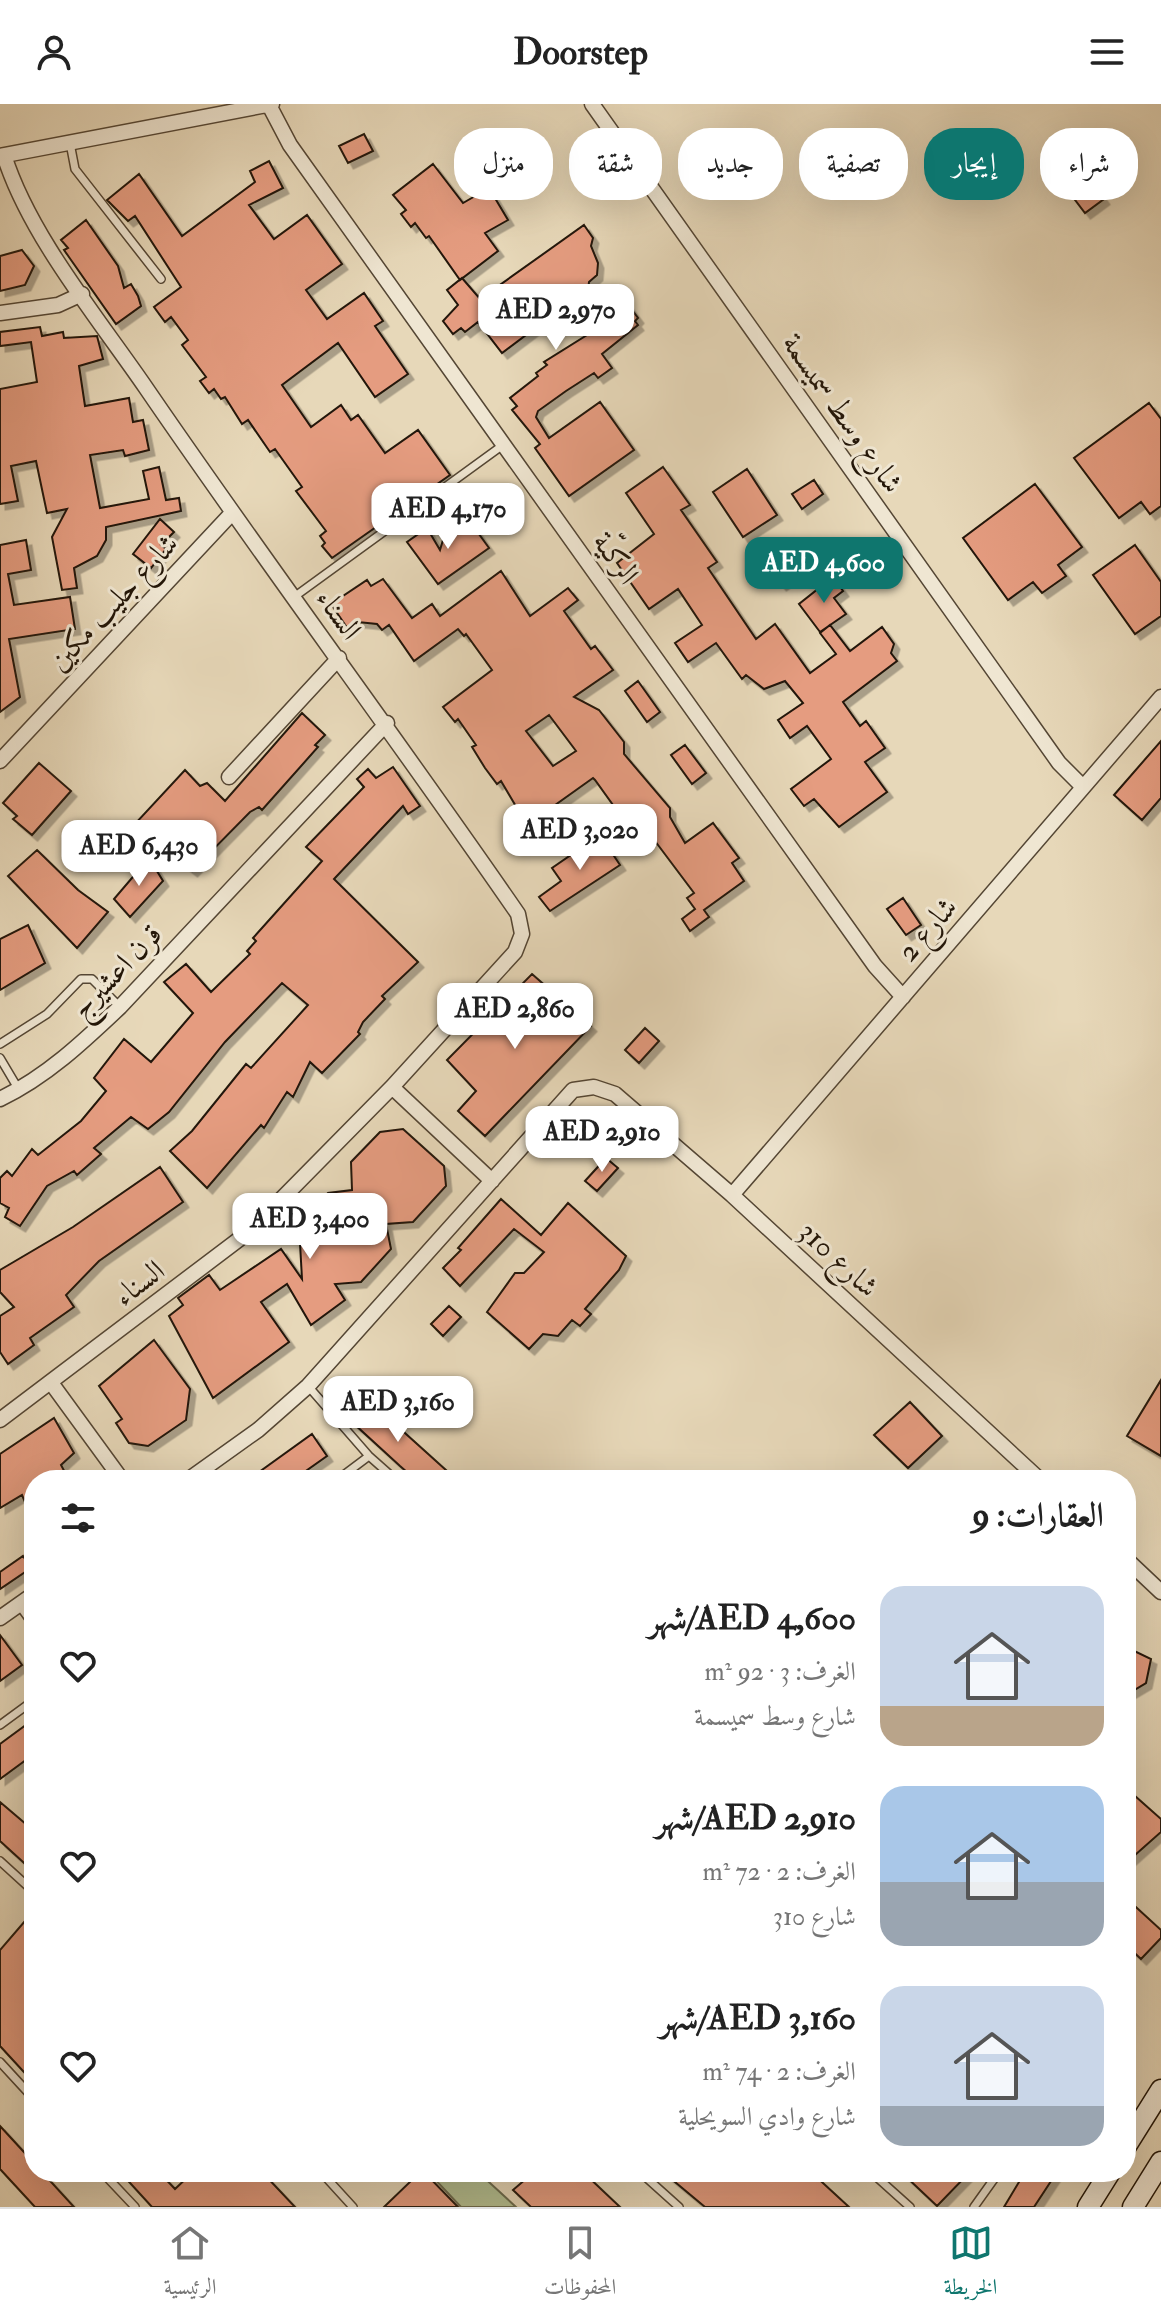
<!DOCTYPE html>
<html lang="ar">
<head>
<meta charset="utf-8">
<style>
	:root { --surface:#fff; --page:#f6f6f6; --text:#222; --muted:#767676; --line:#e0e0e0; --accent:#0f766e }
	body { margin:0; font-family:"IM FELL Double Pica",Amiri,serif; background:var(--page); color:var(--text); direction:rtl; height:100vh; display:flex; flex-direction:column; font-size:30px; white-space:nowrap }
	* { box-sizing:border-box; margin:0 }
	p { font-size:26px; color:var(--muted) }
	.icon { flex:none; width:44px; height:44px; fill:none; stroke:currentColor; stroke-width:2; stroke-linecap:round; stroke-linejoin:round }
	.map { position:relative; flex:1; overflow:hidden; direction:ltr }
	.sheet { position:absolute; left:24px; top:1366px; width:1112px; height:712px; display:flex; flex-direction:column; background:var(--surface); border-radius:32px; box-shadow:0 8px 32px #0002; direction:rtl }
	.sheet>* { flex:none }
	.guide { position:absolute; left:24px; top:24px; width:1114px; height:72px; direction:rtl; display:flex; gap:16px }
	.price { position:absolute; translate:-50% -68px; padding:0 18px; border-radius:16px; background:#fff; color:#222; font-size:26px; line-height:52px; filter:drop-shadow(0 2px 4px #0008) }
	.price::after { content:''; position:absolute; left:50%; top:48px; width:24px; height:18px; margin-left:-12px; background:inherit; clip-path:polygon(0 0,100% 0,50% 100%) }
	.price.active { background:var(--accent); color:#fff }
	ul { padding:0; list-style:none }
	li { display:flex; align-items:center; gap:24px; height:200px; padding:0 32px }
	li span { display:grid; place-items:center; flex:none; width:224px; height:160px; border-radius:24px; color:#555 }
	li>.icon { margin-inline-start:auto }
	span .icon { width:96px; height:96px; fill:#fffc; stroke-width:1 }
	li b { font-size:34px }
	h2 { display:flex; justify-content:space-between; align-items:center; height:96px; padding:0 32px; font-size:34px }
	.pill { padding:0 28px; border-radius:32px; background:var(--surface); box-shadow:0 8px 32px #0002; font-size:28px; line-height:72px }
	.pill.active { background:var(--accent); color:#fff }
	header { display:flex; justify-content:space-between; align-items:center; height:104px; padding:0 32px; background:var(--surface); font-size:36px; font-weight:800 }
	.dock { display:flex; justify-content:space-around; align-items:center; height:112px; border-top:2px solid var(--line); background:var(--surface); font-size:22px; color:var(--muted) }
	.dock a { display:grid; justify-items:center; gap:4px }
	.dock .active { color:var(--accent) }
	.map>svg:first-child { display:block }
	.green { fill:#b2bf92; stroke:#6a6a4d; stroke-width:2 }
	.building { fill:#e59c80; stroke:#231608; stroke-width:2; fill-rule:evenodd; filter:url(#shadow) }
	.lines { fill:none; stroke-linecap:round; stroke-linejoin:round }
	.lane-casing { stroke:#544634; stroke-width:10 }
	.street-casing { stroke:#544634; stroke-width:17 }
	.secondary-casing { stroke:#231608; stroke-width:23 }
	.lane { stroke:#efe6d2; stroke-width:7 }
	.street { stroke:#efe6d2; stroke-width:14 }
	.secondary { stroke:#efe6d2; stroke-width:20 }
	.labels { text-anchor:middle; stroke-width:6; stroke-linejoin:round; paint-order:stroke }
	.street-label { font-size:30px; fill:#231608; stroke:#efe6d2 }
</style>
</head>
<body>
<header><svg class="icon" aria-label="menu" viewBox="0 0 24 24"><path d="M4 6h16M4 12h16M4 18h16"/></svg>Doorstep<svg class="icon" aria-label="person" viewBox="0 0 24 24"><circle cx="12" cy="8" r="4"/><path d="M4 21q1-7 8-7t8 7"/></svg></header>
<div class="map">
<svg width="1161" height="2103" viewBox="0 0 1161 2103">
	<defs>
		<filter id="shadow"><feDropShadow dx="5.5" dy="5.5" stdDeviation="0" flood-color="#0004"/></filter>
	</defs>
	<rect width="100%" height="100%" fill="#e7d8b9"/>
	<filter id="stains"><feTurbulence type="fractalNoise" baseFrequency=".0025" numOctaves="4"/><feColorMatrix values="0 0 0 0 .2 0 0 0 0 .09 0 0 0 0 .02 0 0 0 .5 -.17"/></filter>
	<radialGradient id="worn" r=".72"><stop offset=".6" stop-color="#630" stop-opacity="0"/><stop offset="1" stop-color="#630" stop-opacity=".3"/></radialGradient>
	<path class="green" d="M428 2068H478L516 2103H461Z"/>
	<path class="building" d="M364 30 373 47 348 59 339 42Z
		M269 57 283 84 249 101 274 135 307 111 342 160 306 186 327 215 364 189 383 217 375 222 408 270 375 293 338 239 282 281 311 323 341 301 351 316 358 311 385 349 418 326 450 371 332 454 322 442 325 439 320 432 326 427 296 387 302 383 275 345 270 348 248 316 242 320 225 293 221 295 214 285 209 289 200 277 206 273 182 241 188 236 171 213 165 218 154 203 181 183 135 112 128 117 107 96 139 70 182 132 255 78 250 67Z
		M433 60 463 99 489 84 508 116 485 129 498 147 460 176 429 132 426 134 415 119 411 123 401 110 406 106 393 91Z
		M1085 70 1104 95 1085 109 1066 84Z
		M86 116 118 162 124 184 131 180 138 192 141 202 116 220 64 146 68 144 61 136Z
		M584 121 593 134 591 142 598 159 597 171 589 178 587 196 598 211 618 197 621 201 626 198 638 214 635 217 638 221 602 250 612 264 598 274 594 269 566 287 538 307 536 313 549 334 600 298 634 346 569 392 535 344 540 340 512 306 517 302 510 294 538 272 536 269 547 261 544 258 587 231 566 201 502 249 478 218 465 228 461 224 453 230 443 217 458 201 447 186 462 174 480 195Z
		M22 146 34 162 25 181 0 187V152Z
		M40 223 42 232 63 228 64 234 97 232 103 255 79 262 85 302 129 294 133 318 143 316 149 346 125 352 123 346 90 351 100 404 149 395 143 367 159 363 166 396 179 394 181 407 106 423V436L97 452 74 464 77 484 62 486 52 433 67 405 47 409 36 357 11 362 18 397 0 400V285L37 278 31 238 0 242V228Z
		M1149 299 1161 315V402L1150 410 1141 398 1119 414 1074 354Z
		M663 363 690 401 681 406 717 458 708 464 756 535 775 520 810 569 836 550 820 529 830 521 850 547 882 523 894 540 891 549 897 557 843 598 860 622 866 617 885 644 865 658 887 688 839 723 814 695 804 702 791 685 831 655 807 622 790 634 778 616 803 599 785 577 764 585 746 571 742 575 716 539 688 558 675 539 702 521 678 485 649 505 617 459 654 430 626 389Z
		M747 365 777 411 743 433 713 388Z
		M814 376 823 390 802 405 792 390Z
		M1035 380 1082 443 1058 461 1066 472 1042 489 1033 478 1008 496 963 434Z
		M160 415 174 428 161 441 166 445 151 464 133 450Z
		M427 424 440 446 446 426H476L489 444 438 480 407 438Z
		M26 436 31 466 8 470 14 501 70 493 75 525 9 535 20 593 0 608V441Z
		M809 436 821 452 781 481 766 464Z
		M1135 441 1161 478V512L1135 530 1093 471Z
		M501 467 530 512 568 484 578 496 564 507 591 545 595 542 613 566 574 593 599 606 624 638V650L670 704V713L685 739 713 719 739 754 732 759 744 777 704 806 709 813 690 827 682 815 695 805 687 794 694 789 652 733 641 740 595 676 593 674 527 721 501 677 497 680 485 664 472 643 476 641 458 615 455 618 443 603 492 566 466 530 464 532 458 525 414 557 389 521 382 526 377 520 358 518 348 525 331 500 367 476 371 482 383 475 412 514 432 500 440 512ZM549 611 576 647 553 662 526 627Z
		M833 473 843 487 834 494 846 510 820 528 799 500Z
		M638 577 660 608 647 618 625 587Z
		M302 609 325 631 315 641 318 643 262 706 259 703 250 708 192 767 133 722 185 666 200 682 207 679 225 697Z
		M1161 637V694L1142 716 1114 691Z
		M685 641 706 669 692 680 671 651Z
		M39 659 71 687 32 731 13 715 17 712 3 699Z
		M393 663 420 702 408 710 403 702 334 775 418 858 382 892 385 895 363 918 358 928 360 930 322 969 310 958 293 993 287 988 264 1024 261 1021 207 1084 170 1047 192 1027 246 960 251 964 308 901 282 879 225 938 169 1008 148 1025 131 1013 94 1044 101 1050 77 1071 74 1067 47 1082 20 1122 5 1113 9 1104 0 1099V1074L7 1067 12 1072 32 1045 38 1051 81 1017 106 987 94 974 124 935 151 958 193 909 164 878 186 860 211 888 250 850 247 847 256 837 253 834 322 757 306 743 364 683 357 675 368 665 376 674Z
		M600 731 620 761 550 807 539 793 561 777 552 764Z
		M37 746 78 786 108 808 77 844 8 772Z
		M149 754 163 777 130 813 114 795Z
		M903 794 921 821 906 831 887 805Z
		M28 821 45 859 0 886V835Z
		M532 870 591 922 485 1032 458 1007 476 987 447 956Z
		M645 924 659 937 639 959 625 946Z
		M403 1025 444 1062 446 1082 413 1118 386 1120 391 1145 361 1178 335 1180 345 1196 311 1221 287 1180 261 1198 289 1238 213 1294 169 1212 183 1201 178 1194 209 1171 220 1186 281 1145 302 1175 299 1121 328 1089 352 1086 351 1058 380 1028Z
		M606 1054 618 1064 597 1087 585 1077Z
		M160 1063 183 1098 99 1157 66 1191 74 1203 30 1234 34 1241 8 1260 0 1248V1212L14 1203 0 1188V1166L73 1123Z
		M501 1095 541 1131 568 1099 626 1152 619 1166 585 1205 591 1210 580 1222 572 1216 558 1232 543 1230 529 1245 487 1208 515 1169H524L544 1148 514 1125 460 1182 443 1164 461 1146 458 1144Z
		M449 1202 461 1213 443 1232 431 1220Z
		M154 1236 190 1285 186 1316 148 1342 129 1339 116 1319 122 1315 99 1282Z
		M1161 1276V1352L1127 1332Z
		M364 1291 406 1330 457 1376H416L400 1362 352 1318 362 1311 356 1299Z
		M910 1298 942 1332 908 1364 874 1331Z
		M54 1314 74 1349 61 1361 69 1376H34V1419L22 1391 0 1404V1350Z
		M312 1330 327 1352 293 1376H248Z
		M23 1452 31 1464 0 1485V1468Z
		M0 1531 22 1561 0 1577Z
		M1126 1543 1151 1555 1146 1579 1126 1591Z
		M34 1615V1650L0 1675V1640Z
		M1126 1684 1161 1715V1728L1126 1759Z
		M0 1698 34 1727V1768L0 1737Z
		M1126 1794 1161 1826V1834L1141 1855 1126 1841Z
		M25 1817 34 1826V1979L0 1942V1846Z
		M0 2022 34 2059V2068H42L74 2103H35L0 2065Z
		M120 2068H159L175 2085 193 2068H262L295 2103H152Z
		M404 2068H424L458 2103H384L412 2076Z
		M534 2068H583L620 2103H531L513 2086Z
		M663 2068H811L849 2103H705Z
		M901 2068H970L937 2102Z
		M1025 2068H1057L1034 2103H1004Z"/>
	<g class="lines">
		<g class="lane-casing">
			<path id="lane" d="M70 39 75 65 161 175
				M294 493 503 341
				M0 940 47 910 81 875H92L120 903
				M0 954 19 986
				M308 1282 369 1352 396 1376
				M337 1376 369 1352
				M19 1501 32 1519
				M0 1621 34 1596
				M0 1757 34 1788
				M0 1958 34 1995
				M102 2068 135 2103
				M321 2068 353 2103
				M640 2068 679 2103
				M871 2068 910 2103
				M974 2103 999 2068"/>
		</g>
		<g class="street-casing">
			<path id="street" d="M592 0 1059 659 1083 683
				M269 1 290 41 875 862 903 893
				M0 52 272 0
				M0 209 58 201 82 190
				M0 657 232 409
				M229 673 339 554
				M392 983 492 1077
				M0 995C46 973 83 938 120 903L387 619
				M732 1091 1161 593
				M52 1280 122 1376
				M0 1316 250 1127 392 983 515 848 522 830 518 810C396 633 267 461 146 284 98 214 29 131 4 51
				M188 1376 258 1326 308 1282 573 986 594 983 615 990 732 1091 1040 1376
				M1126 1455 1161 1488
				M0 1514 34 1490"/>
		</g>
		<g class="secondary-casing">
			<path id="secondary" d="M1126 2042 1161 1986
				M1088 2103 1110 2068
				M1133 2103 1161 2058"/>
		</g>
		<use href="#lane" class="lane"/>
		<use href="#street" class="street"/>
		<use href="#secondary" class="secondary"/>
	</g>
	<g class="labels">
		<g class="street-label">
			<text transform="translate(843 309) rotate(55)" y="10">شارع وسط سميسمة</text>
			<text transform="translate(616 454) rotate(55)" y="10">الركيّة</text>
			<text transform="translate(113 498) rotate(-47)" y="10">شارع جليب مكين</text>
			<text transform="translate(339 510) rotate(54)" y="10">السناء</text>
			<text transform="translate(927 825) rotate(-49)" y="10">شارع 2</text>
			<text transform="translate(116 867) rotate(-46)" y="10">قرن اعشيرج</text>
			<text transform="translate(839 1155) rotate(43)" y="10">شارع 310</text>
			<text transform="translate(139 1179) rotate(-38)" y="10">السناء</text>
		</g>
	</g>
	<rect width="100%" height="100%" filter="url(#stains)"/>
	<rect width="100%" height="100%" fill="url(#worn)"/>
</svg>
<b class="price" style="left:556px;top:248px">AED 2,970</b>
<b class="price" style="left:448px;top:447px">AED 4,170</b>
<b class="price active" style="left:824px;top:501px">AED 4,600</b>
<b class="price" style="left:580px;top:768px">AED 3,020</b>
<b class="price" style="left:139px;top:784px">AED 6,430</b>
<b class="price" style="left:515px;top:947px">AED 2,860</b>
<b class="price" style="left:602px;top:1070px">AED 2,910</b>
<b class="price" style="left:310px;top:1157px">AED 3,400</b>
<b class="price" style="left:398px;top:1340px">AED 3,160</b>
<div class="guide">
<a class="pill">شراء</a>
<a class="pill active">إيجار</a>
<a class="pill">تصفية</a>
<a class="pill">جديد</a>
<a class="pill">شقة</a>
<a class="pill">منزل</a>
</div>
<section class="sheet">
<h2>العقارات: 9<svg class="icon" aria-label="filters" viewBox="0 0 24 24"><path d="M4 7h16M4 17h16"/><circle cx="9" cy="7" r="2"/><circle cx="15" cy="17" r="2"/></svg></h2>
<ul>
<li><span style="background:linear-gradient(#c9d6e8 75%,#b9a48a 0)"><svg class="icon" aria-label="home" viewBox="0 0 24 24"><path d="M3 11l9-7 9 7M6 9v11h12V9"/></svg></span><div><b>AED 4,600/شهر</b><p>الغرف: 3 · 92 m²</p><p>شارع وسط سميسمة</p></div><svg class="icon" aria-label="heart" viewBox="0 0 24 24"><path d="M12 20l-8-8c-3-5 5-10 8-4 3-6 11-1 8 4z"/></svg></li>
<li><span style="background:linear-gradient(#a9c7e8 60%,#9aa5b1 0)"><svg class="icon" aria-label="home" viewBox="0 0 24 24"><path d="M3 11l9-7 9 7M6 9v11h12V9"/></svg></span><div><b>AED 2,910/شهر</b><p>الغرف: 2 · 72 m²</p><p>شارع 310</p></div><svg class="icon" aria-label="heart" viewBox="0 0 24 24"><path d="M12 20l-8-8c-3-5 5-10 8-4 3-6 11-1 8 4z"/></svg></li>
<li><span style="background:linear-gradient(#c9d6e8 75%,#9aa5b1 0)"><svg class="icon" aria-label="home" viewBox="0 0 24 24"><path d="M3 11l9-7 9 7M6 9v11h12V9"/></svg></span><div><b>AED 3,160/شهر</b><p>الغرف: 2 · 74 m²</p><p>شارع وادي السويحلية</p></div><svg class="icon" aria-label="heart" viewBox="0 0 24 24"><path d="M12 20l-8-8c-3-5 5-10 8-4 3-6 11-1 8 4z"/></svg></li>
</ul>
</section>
</div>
<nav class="dock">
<a class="active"><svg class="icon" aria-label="map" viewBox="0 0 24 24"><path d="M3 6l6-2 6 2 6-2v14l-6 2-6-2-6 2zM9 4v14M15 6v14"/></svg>الخريطة</a>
<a><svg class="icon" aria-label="saved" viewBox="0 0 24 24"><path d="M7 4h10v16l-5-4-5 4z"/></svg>المحفوظات</a>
<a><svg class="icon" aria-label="home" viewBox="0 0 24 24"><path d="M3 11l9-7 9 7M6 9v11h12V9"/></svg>الرئيسية</a>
</nav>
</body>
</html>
